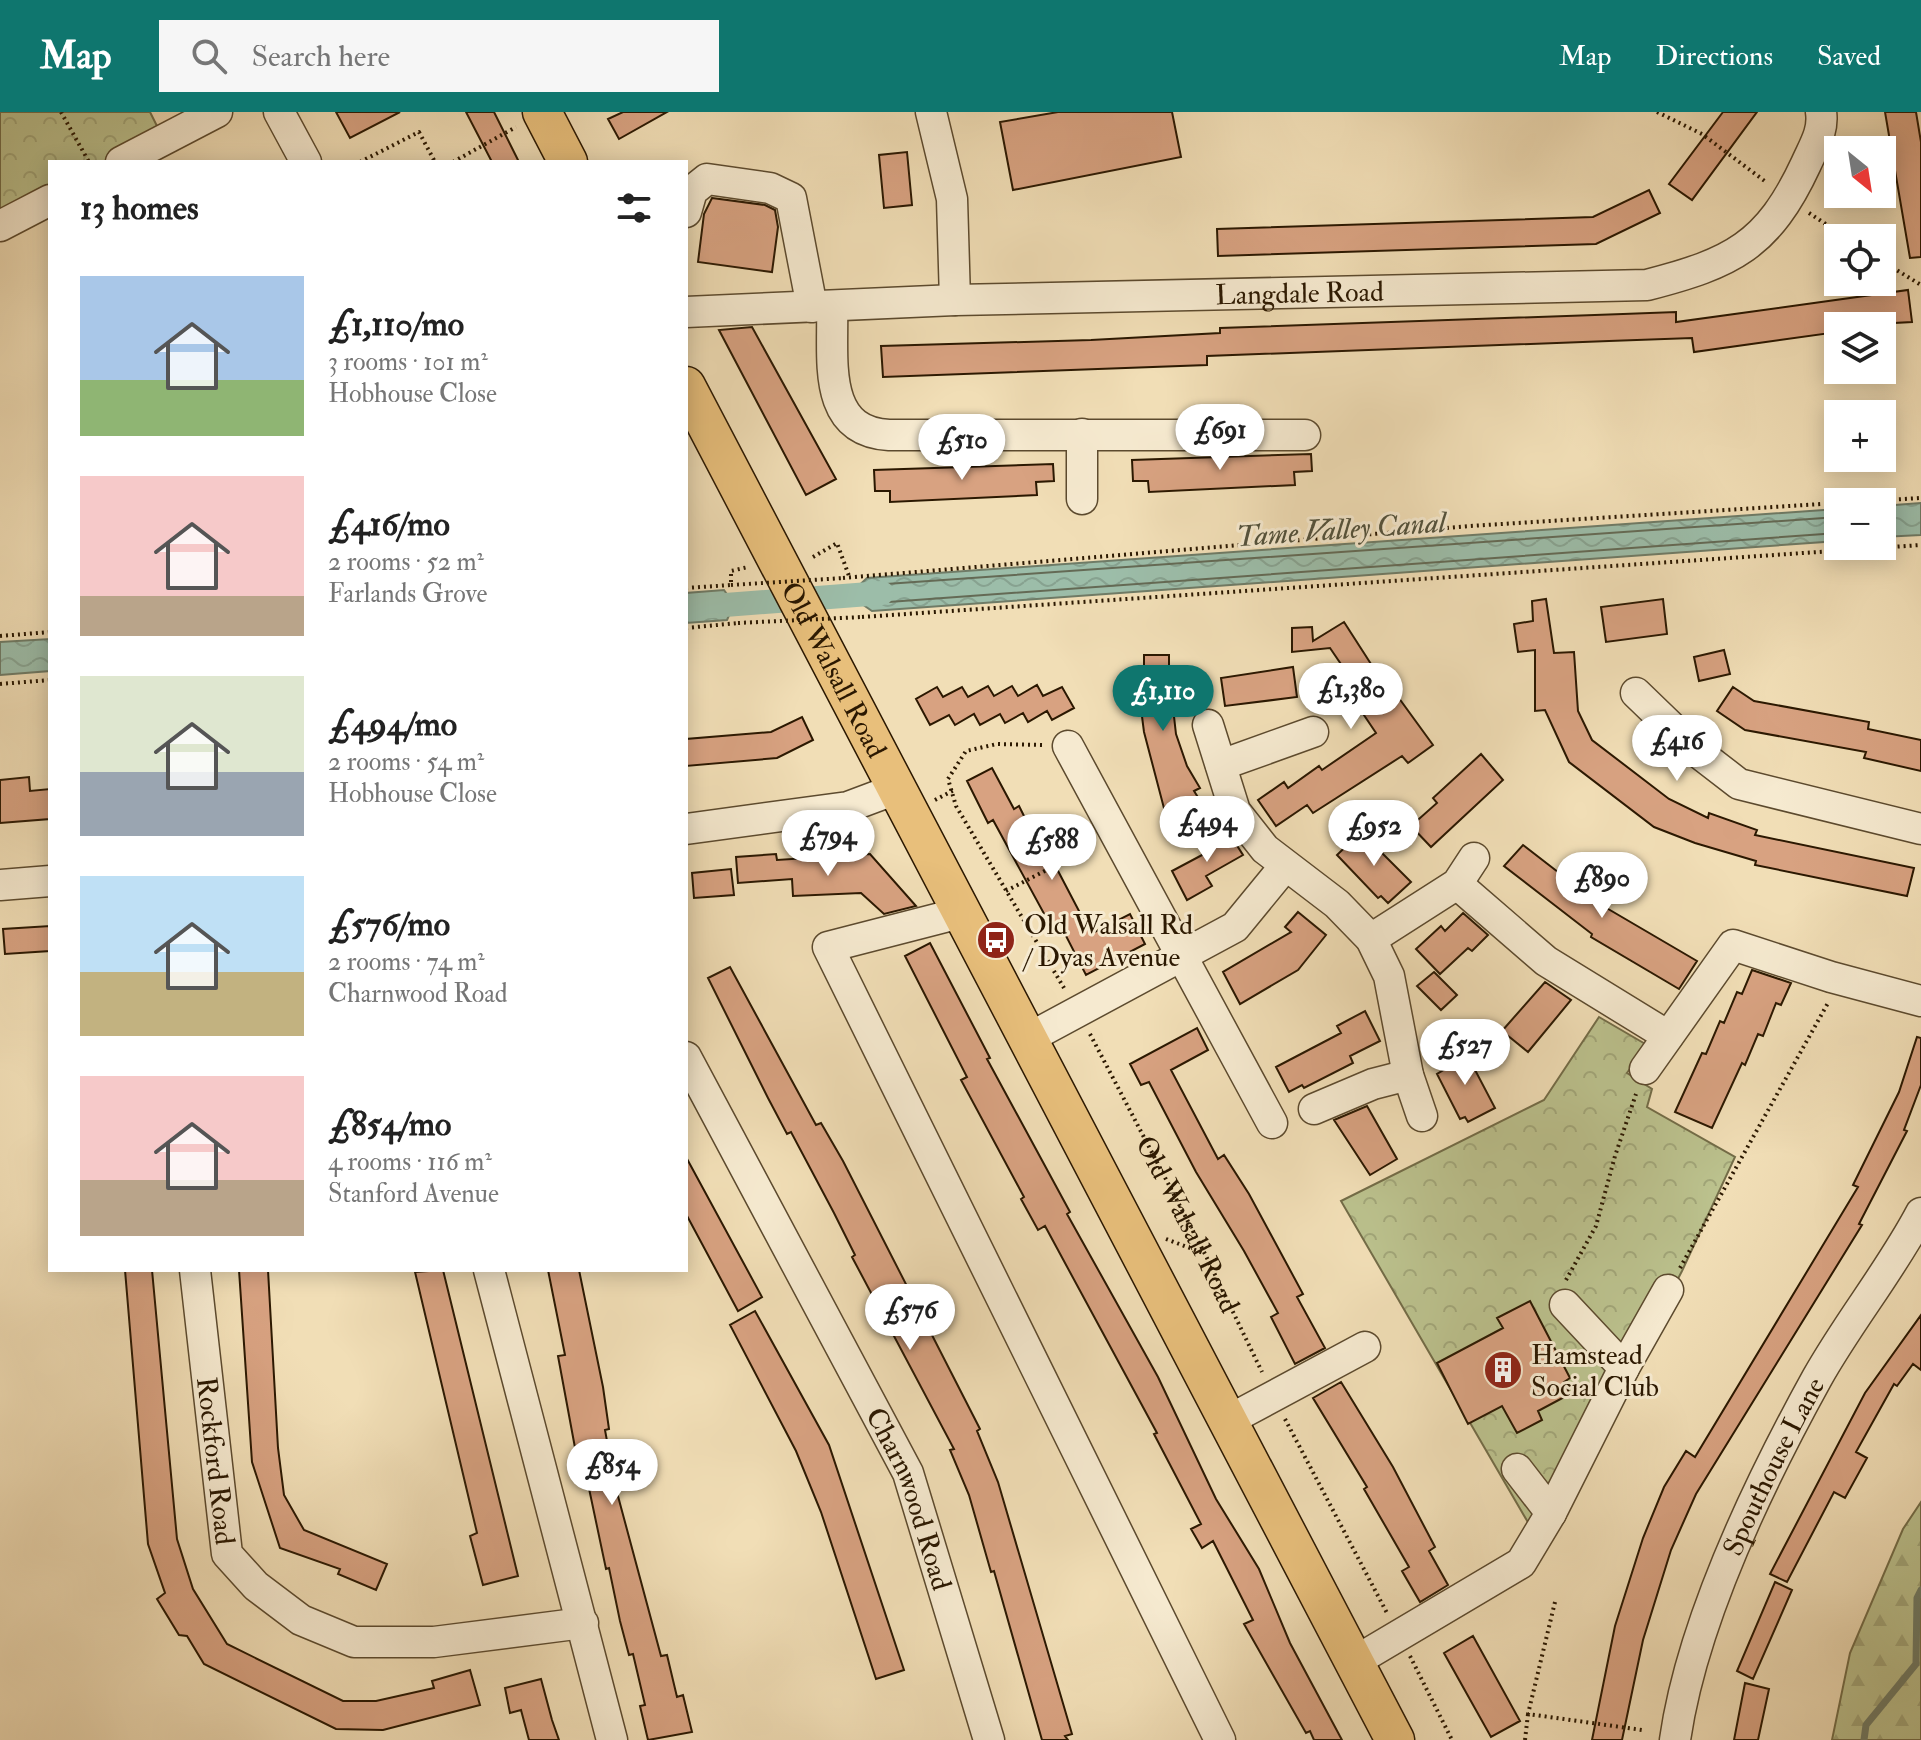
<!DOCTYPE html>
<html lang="en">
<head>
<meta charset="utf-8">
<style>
	:root { --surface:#fff; --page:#f6f6f6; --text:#222; --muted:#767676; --accent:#0f766e }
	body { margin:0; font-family:"IM FELL Double Pica",serif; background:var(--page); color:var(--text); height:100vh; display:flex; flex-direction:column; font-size:30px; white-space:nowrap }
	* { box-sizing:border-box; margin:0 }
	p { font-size:26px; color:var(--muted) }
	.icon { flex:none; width:44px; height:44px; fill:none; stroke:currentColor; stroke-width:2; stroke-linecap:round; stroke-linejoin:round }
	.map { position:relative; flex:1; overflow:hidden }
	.side { position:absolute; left:48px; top:48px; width:640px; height:1112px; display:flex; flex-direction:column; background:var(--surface); border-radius:0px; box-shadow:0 4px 20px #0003 }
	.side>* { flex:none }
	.needle { width:52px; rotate:150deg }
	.buttons { position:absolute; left:1824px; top:24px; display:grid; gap:16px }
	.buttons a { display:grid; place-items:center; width:72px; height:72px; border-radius:0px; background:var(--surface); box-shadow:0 4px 20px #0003; font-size:40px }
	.price { position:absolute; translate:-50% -68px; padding:0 18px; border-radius:28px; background:#fff; color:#222; font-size:26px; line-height:52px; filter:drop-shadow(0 2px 4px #0008) }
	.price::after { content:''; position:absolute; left:50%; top:48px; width:24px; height:18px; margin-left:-12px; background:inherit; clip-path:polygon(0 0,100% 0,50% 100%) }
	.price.current { background:var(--accent); color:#fff }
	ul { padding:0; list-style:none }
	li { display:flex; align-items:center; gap:24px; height:200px; padding:0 32px }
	li span { display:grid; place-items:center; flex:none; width:224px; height:160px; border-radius:0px; color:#555 }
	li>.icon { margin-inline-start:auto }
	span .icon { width:96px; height:96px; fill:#fffc; stroke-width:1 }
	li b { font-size:34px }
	h2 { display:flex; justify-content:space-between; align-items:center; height:96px; padding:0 32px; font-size:34px }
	header { display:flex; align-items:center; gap:48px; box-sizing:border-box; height:112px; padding:0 40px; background:var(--accent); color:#fff }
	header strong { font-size:38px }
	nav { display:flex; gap:44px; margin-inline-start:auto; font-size:28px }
	.search { width:560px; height:72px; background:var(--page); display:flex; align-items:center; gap:20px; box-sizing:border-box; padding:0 28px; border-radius:0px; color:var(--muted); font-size:30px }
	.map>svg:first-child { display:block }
	.forest { fill:url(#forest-firs); stroke:#736c47; stroke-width:2 }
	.park { fill:url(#park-crowns); stroke:#736c47; stroke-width:2 }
	.water { fill:url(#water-waves); stroke:#6f7b66; stroke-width:2 }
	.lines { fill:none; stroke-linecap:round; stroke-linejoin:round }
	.shore { stroke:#646a55; stroke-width:2 }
	.stream { stroke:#6f7b66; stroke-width:7 }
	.canal { stroke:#9cbda9; stroke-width:24 }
	.building { fill:#d8a281; stroke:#2b1801; stroke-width:2 }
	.minor-casing { stroke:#5c4a2e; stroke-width:33 }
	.major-casing { stroke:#2b1801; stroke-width:41 }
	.path { stroke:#2b1801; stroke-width:4; stroke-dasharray:2 4; stroke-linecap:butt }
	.minor { stroke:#f6ead0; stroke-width:30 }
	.major { stroke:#e8bf7b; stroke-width:38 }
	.path-bridge { stroke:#2b1801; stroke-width:4; stroke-dasharray:2 4; stroke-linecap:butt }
	.labels { text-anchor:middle; stroke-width:6; stroke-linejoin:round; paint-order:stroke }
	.street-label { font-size:28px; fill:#2b1801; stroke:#f6ead0 }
	.poi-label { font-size:28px; fill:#2b1801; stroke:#f6ead0; text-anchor:start }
	.water-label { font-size:30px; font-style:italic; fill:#53523c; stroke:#f6ead0 }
</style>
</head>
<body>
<header>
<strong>Map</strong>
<div class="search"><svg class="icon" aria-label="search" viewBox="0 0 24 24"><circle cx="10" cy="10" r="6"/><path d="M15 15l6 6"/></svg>Search here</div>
<nav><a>Map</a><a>Directions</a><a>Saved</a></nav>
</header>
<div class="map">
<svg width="1921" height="1628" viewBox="0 0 1921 1628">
	<defs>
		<pattern id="forest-firs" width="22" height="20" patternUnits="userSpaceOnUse" patternTransform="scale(2)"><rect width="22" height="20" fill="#bbc18d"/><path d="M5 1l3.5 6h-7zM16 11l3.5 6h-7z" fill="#a1a578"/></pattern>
		<pattern id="park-crowns" width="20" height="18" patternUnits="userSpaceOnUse" patternTransform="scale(2)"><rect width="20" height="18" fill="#bbc18d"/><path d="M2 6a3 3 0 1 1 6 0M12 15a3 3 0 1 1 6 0" fill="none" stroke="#a1a578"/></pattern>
		<pattern id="water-waves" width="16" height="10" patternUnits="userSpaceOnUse" patternTransform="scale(2)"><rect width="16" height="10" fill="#9cbda9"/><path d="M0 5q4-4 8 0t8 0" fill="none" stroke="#87a290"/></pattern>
	</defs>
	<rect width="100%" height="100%" fill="#f1deb6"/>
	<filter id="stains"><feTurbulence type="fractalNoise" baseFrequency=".0025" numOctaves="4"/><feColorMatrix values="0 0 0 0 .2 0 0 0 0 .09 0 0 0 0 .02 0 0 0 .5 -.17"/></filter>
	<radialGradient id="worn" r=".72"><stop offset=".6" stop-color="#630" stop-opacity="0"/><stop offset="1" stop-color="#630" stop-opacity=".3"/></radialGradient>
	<path class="forest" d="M1921 1390V1628H1832L1850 1541 1903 1417Z"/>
	<path class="park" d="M0 0H150L161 22 108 50H50V81L0 107Z
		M1599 905 1647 933 1627 961 1652 977 1647 995 1735 1045 1682 1159 1540 1431 1341 1089 1544 988Z"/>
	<path class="water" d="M1921 391V423L1882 425V394Z
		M1838 397V429L872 499 849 483 867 466Z
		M724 478 734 492 727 508 686 511V481Z
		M50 527V559L0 563V530Z"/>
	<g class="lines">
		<path class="shore" d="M1838 405 872 473 864 482 875 491 1838 421
			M686 488 718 486 724 494 720 500 686 503"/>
		<path class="stream" d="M1864 1628 1866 1613 1916 1552 1917 1486 1921 1478"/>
		<path class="canal" d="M686 496 882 481"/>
	</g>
	<path class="building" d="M336 0H400L350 26Z
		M466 0H494L519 50H492Z
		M623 0H667L619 27 608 7Z
		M1058 0H1172L1181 45 1013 78 1000 10Z
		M1723 0H1757L1692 88 1669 72Z
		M1885 0H1916L1921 30V145L1910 146Z
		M907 40 912 93 884 96 879 43Z
		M1649 78 1660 101 1596 132 1218 144 1217 117 1593 105Z
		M712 86 765 93 775 98 778 115 772 160 698 150 704 102Z
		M1908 178 1912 210 1838 214V220L1694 240 1692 226 1609 229 1207 244V253L883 265 881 234 1091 228 1220 221V216L1623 202 1676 200V210Z
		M752 215 836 367 806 383 719 218Z
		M1311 342 1312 359 1294 360 1295 373 1149 380 1148 369H1133L1132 348Z
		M1053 352 1054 369 1036 370 1037 383 890 390V379H875L874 358Z
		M1546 487 1554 541 1574 540 1578 599 1592 628 1669 687 1708 706 1709 701 1757 718 1755 723 1914 756 1907 784 1755 753 1756 749 1695 731 1654 715 1569 650 1545 598 1535 599V538L1518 540 1514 512 1533 509 1532 489Z
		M1663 487 1667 522 1606 530 1601 495Z
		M1344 510 1389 580 1393 578 1433 633 1408 651 1402 644 1313 701 1307 693 1276 714 1258 688 1284 670 1288 676 1319 654 1322 658 1376 621 1339 566 1347 561 1330 536 1292 540V516L1312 515 1313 529Z
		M1724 538 1730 562 1699 569 1694 545Z
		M1144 543H1169V587H1172L1176 622 1187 654 1200 676 1194 679 1199 687 1179 698 1176 694 1165 700 1144 620 1139 581 1123 580 1124 562H1144Z
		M1293 555 1297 585 1225 594 1221 566Z
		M1037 573 1043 584 1062 575 1074 596 1052 608 1047 599 1028 610 1023 601 1005 611 1000 602 980 613 974 602 955 613 949 603 930 613 916 587 937 575 943 585 962 575 968 585 988 574 994 584 1012 574 1018 584Z
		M1733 575 1754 589 1869 610 1868 617 1921 628V659L1864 646 1866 640 1745 618 1717 599Z
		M802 605 813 628 777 646 686 654V627L771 620Z
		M1481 642 1503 668 1431 735 1411 714 1437 691 1433 686Z
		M992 656 1014 697 1019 694 1052 760 1057 757 1091 822 1130 802 1145 832 1086 863 1062 816 1054 820 993 708 988 711 967 669Z
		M29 665 30 679 50 677V707L0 711V668Z
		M1227 718 1243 743 1206 764 1212 774 1187 788 1172 759 1204 742 1200 734Z
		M1361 720 1411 770 1388 791 1381 784 1378 786 1337 743Z
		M1523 733 1598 791 1697 849 1679 877 1591 825 1592 822 1504 754Z
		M776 742 777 748 870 742 916 794 884 802 861 781 793 784 792 767 738 771 736 745Z
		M731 757 734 783 694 786 692 761Z
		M1298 800 1326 823 1298 858 1240 892 1223 860 1291 820 1285 815Z
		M1463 801 1488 823 1472 839 1468 836 1440 862 1416 837 1441 814 1445 819Z
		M50 814V839L5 842 3 817Z
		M930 831 990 946 987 947 1070 1100 1067 1102 1158 1265 1216 1387 1259 1457 1290 1531 1342 1628H1314L1310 1619 1306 1621 1244 1512 1253 1508 1213 1429 1202 1436 1191 1417 1201 1412 1154 1322 1157 1321 1045 1114 1038 1118 1021 1087 1024 1085 961 968 967 965 905 844Z
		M730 855 816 1013 821 1011 843 1049 980 1317 977 1319 998 1370 1072 1622 1065 1624 1068 1628H1042L994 1459 991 1460 969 1383 950 1338 954 1337 852 1145 855 1143 834 1101 791 1020 787 1022 768 986 708 866Z
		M1752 858 1791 871 1781 893 1776 891 1763 924 1758 922 1745 953 1742 951 1712 1016 1675 1000 1702 941 1706 942 1720 909 1724 911 1737 880 1742 882Z
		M1434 860 1457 883 1441 898 1417 874Z
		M1545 870 1571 888 1528 940 1502 919Z
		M1365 899 1380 929 1350 944 1353 951 1304 976 1302 973 1289 980 1276 955 1341 921 1337 914Z
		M1197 916 1208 938 1171 958 1218 1047 1224 1043 1249 1082 1303 1182 1297 1185 1325 1236 1295 1252 1271 1205 1278 1201 1244 1139 1196 1060 1149 970 1141 973 1130 952Z
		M1917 925 1921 926V973L1904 1018 1907 1019 1859 1112 1862 1113 1696 1382 1671 1438 1643 1528 1622 1628H1592L1615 1514 1643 1426 1664 1375 1686 1339 1695 1345 1858 1075 1853 1073 1899 980Z
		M1463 935 1495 996 1468 1010 1465 1005 1460 1007 1437 962 1447 956 1442 947Z
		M1367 994 1397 1047 1370 1063 1334 1008Z
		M686 1045 762 1185 738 1199 686 1102Z
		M125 1158H152L177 1427 193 1477 227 1532 343 1589H376L434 1576 432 1569 470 1558 480 1593 383 1618 336 1617 204 1552 187 1524 179 1523 157 1487 165 1481 148 1432Z
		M239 1158H268L278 1336 284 1383 304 1418 387 1452 376 1478 338 1462 340 1457 280 1436 252 1350Z
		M443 1158 518 1464 483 1473 470 1424 477 1421 415 1160Z
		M548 1158H579L603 1275 609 1317 605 1318 615 1373 661 1544 667 1543 677 1585 683 1583 692 1620 648 1628 640 1594 645 1593 633 1542 629 1543 620 1509 609 1456 606 1457 587 1367 581 1368 558 1244 565 1243Z
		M1530 1189 1570 1266 1564 1270 1570 1282 1538 1299 1542 1308 1517 1321 1502 1294 1468 1312 1437 1251 1503 1216 1497 1206Z
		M755 1199 829 1333 904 1558 876 1567 821 1400 796 1339 730 1213Z
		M1921 1203V1258L1913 1252 1897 1274 1894 1272 1856 1340 1867 1346 1845 1386 1834 1380 1787 1470 1770 1462 1865 1281Z
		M1341 1270 1393 1355 1435 1435 1429 1439 1448 1473 1420 1490 1402 1459 1409 1455 1364 1377 1367 1375 1313 1286Z
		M1775 1470 1792 1478 1753 1567 1737 1559Z
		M1473 1524 1520 1609 1491 1625 1444 1541Z
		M541 1567 552 1608 559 1628H529L521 1598 510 1601 505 1576Z
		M1745 1571 1769 1577 1758 1628H1734Z"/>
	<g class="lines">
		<g class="minor-casing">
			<g id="minor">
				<path d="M279 0 306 50"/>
				<path d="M931 0 952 87 955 188"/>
				<path d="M121 50 217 0"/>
				<path d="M686 100 692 79 707 67 770 76 791 86 812 195"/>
				<path d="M0 114 50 88"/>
				<path d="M832 194C834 245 820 319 889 323H1305"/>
				<path id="s2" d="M686 200 955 188 1647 173C1732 151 1768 134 1806 52 1814 34 1824 19 1821 0"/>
				<path d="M1082 322V387"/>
				<path d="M1636 581 1695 638 1739 672 1921 717"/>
				<path d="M1208 613 1235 699 1265 737 1337 792 1371 827 1389 864 1408 963 1422 1004"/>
				<path d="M1068 634 1272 1011"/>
				<path d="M1221 653 1313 620"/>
				<path d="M686 717 848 695 896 677"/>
				<path d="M1457 772 1546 849 1668 924"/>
				<path d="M0 773 50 769"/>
				<path d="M960 801 828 835 1220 1628"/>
				<path d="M1371 827 1457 772 1474 746"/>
				<path d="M1027 927 1235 815 1285 754"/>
				<path id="s3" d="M686 945 908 1361 989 1628"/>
				<path d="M1645 957 1733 833 1831 865 1921 889"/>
				<path d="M1314 997 1373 972 1408 963"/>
				<path id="s4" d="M195 1158 227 1442 256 1474 301 1508 354 1530H434L583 1511"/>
				<path d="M489 1158 612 1628"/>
				<path d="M1565 1193 1624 1256"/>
				<path d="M1229 1308 1365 1235"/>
				<path d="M1517 1357 1551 1401"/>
				<path d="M1354 1550 1521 1451 1551 1401 1624 1256 1668 1178"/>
				<path id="s5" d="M1675 1628C1692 1509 1759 1371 1817 1266 1849 1209 1891 1158 1921 1101"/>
			</g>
		</g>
		<g class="major-casing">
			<g id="major">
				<path d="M542 0 568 50"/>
				<path id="s6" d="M686 274 1395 1628"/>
			</g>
		</g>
		<g class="path">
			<path d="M61 0 89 50"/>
			<path d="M1657 0 1702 22 1766 70"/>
			<path d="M360 50 419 20 435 50"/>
			<path d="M453 50 516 15"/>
			<path d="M1809 101 1847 126"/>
			<path d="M1882 149 1921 173"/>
			<path d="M1851 390 1921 386"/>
			<path d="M813 445 837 431 849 464"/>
			<path d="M843 466 1470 414 1838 391"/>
			<path d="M686 476 731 473V459L748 455"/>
			<path d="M862 505 1921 433"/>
			<path d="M686 516 738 511"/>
			<path d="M0 524 50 520"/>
			<path d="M0 572 50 568"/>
			<path d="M1042 633 997 632 966 639 948 667 956 694 1064 876"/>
			<path d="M935 688 954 678"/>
			<path d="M1006 779 1093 734"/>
			<path id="s1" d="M1090 922 1205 1142 1262 1260"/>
			<path d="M1166 1127 1203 1141"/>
			<path d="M1680 1156 1828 891"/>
			<path d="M1566 1168 1596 1114 1615 1044 1636 982"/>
			<path d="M1285 1307 1387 1501"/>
			<path d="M1555 1490 1528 1602 1642 1618"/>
			<path d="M1410 1544 1452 1628"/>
			<path d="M1525 1628 1528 1602"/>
		</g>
		<use href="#minor" class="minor"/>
		<use href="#major" class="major"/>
		<path class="path-bridge" d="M731 473 843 466
			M738 511 862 505"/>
	</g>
	<defs>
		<g id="bus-disc" transform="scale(2)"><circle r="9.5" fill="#8f2418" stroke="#f6ead0"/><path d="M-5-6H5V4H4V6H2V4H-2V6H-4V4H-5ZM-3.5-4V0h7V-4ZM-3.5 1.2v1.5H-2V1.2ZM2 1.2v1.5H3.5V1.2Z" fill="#fff"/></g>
		<g id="building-disc" transform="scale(2)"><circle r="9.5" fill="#8f2418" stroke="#f6ead0"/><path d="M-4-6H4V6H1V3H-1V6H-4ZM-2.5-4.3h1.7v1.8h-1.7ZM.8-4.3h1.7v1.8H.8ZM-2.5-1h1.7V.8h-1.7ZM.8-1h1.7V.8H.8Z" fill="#fff"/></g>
	</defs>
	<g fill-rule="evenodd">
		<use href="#bus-disc" x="996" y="828"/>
		<use href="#building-disc" x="1503" y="1258"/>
	</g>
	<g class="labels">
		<g class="street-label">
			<text dy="10" stroke="none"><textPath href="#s2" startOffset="614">Langdale Road</textPath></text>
			<text dy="10" stroke="none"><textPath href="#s6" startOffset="320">Old Walsall Road</textPath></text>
			<text dy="10" stroke="none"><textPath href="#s1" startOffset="214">Old Walsall Road</textPath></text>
			<text dy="10" stroke="none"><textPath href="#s4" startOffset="192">Rockford Road</textPath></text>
			<text dy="10" stroke="none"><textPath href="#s5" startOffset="292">Spouthouse Lane</textPath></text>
			<text dy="10" stroke="none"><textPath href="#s3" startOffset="496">Charnwood Road</textPath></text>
		</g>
		<g class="poi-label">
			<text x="1024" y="822">Old Walsall Rd<tspan x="1024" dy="32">/ Dyas Avenue</tspan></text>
			<text x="1531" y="1252">Hamstead<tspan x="1531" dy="32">Social Club</tspan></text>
		</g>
		<g class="water-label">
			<text transform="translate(1341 417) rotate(-4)" y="10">Tame Valley Canal</text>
		</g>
	</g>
	<rect width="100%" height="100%" filter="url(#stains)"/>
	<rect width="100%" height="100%" fill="url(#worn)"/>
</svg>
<div class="buttons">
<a><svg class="needle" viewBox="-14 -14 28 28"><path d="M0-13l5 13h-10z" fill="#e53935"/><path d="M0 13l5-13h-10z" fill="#767676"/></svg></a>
<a><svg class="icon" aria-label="locate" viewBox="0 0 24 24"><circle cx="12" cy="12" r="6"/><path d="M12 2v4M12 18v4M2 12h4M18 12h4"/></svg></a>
<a><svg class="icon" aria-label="layers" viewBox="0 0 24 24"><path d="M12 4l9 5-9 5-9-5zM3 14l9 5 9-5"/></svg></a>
<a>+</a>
<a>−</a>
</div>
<b class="price" style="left:1220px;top:360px">£691</b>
<b class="price" style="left:962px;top:370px">£510</b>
<b class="price" style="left:1351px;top:619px">£1,380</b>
<b class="price current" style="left:1163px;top:621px">£1,110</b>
<b class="price" style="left:1677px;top:671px">£416</b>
<b class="price" style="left:1207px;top:752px">£494</b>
<b class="price" style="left:1374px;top:756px">£952</b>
<b class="price" style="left:828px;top:766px">£794</b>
<b class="price" style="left:1052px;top:770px">£588</b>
<b class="price" style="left:1602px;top:808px">£890</b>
<b class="price" style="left:1465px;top:975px">£527</b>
<b class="price" style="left:910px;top:1240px">£576</b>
<b class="price" style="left:612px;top:1395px">£854</b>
<section class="side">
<h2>13 homes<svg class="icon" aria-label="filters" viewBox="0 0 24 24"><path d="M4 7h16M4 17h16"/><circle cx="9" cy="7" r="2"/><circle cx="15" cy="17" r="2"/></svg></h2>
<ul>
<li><span style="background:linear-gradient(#a9c7e8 65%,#8fb573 0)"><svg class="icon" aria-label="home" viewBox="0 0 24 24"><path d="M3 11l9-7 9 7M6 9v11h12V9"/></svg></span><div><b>£1,110/mo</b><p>3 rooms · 101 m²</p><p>Hobhouse Close</p></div></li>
<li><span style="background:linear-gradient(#f6c9c9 75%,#b9a48a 0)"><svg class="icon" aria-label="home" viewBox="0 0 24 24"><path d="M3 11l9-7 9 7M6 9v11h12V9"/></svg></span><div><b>£416/mo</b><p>2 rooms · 52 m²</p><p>Farlands Grove</p></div></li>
<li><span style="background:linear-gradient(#dfe7d0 60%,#9aa5b1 0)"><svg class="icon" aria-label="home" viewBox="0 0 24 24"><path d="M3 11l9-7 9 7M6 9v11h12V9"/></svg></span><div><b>£494/mo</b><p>2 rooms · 54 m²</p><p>Hobhouse Close</p></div></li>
<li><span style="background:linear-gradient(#bfe0f5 60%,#c2b280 0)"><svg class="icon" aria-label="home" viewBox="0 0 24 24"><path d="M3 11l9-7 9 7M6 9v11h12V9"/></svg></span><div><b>£576/mo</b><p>2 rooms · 74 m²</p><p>Charnwood Road</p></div></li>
<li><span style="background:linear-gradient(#f6c9c9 65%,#b9a48a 0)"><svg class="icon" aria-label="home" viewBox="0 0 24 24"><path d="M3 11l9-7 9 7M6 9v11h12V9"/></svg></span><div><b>£854/mo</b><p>4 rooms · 116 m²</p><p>Stanford Avenue</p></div></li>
</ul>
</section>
</div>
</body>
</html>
